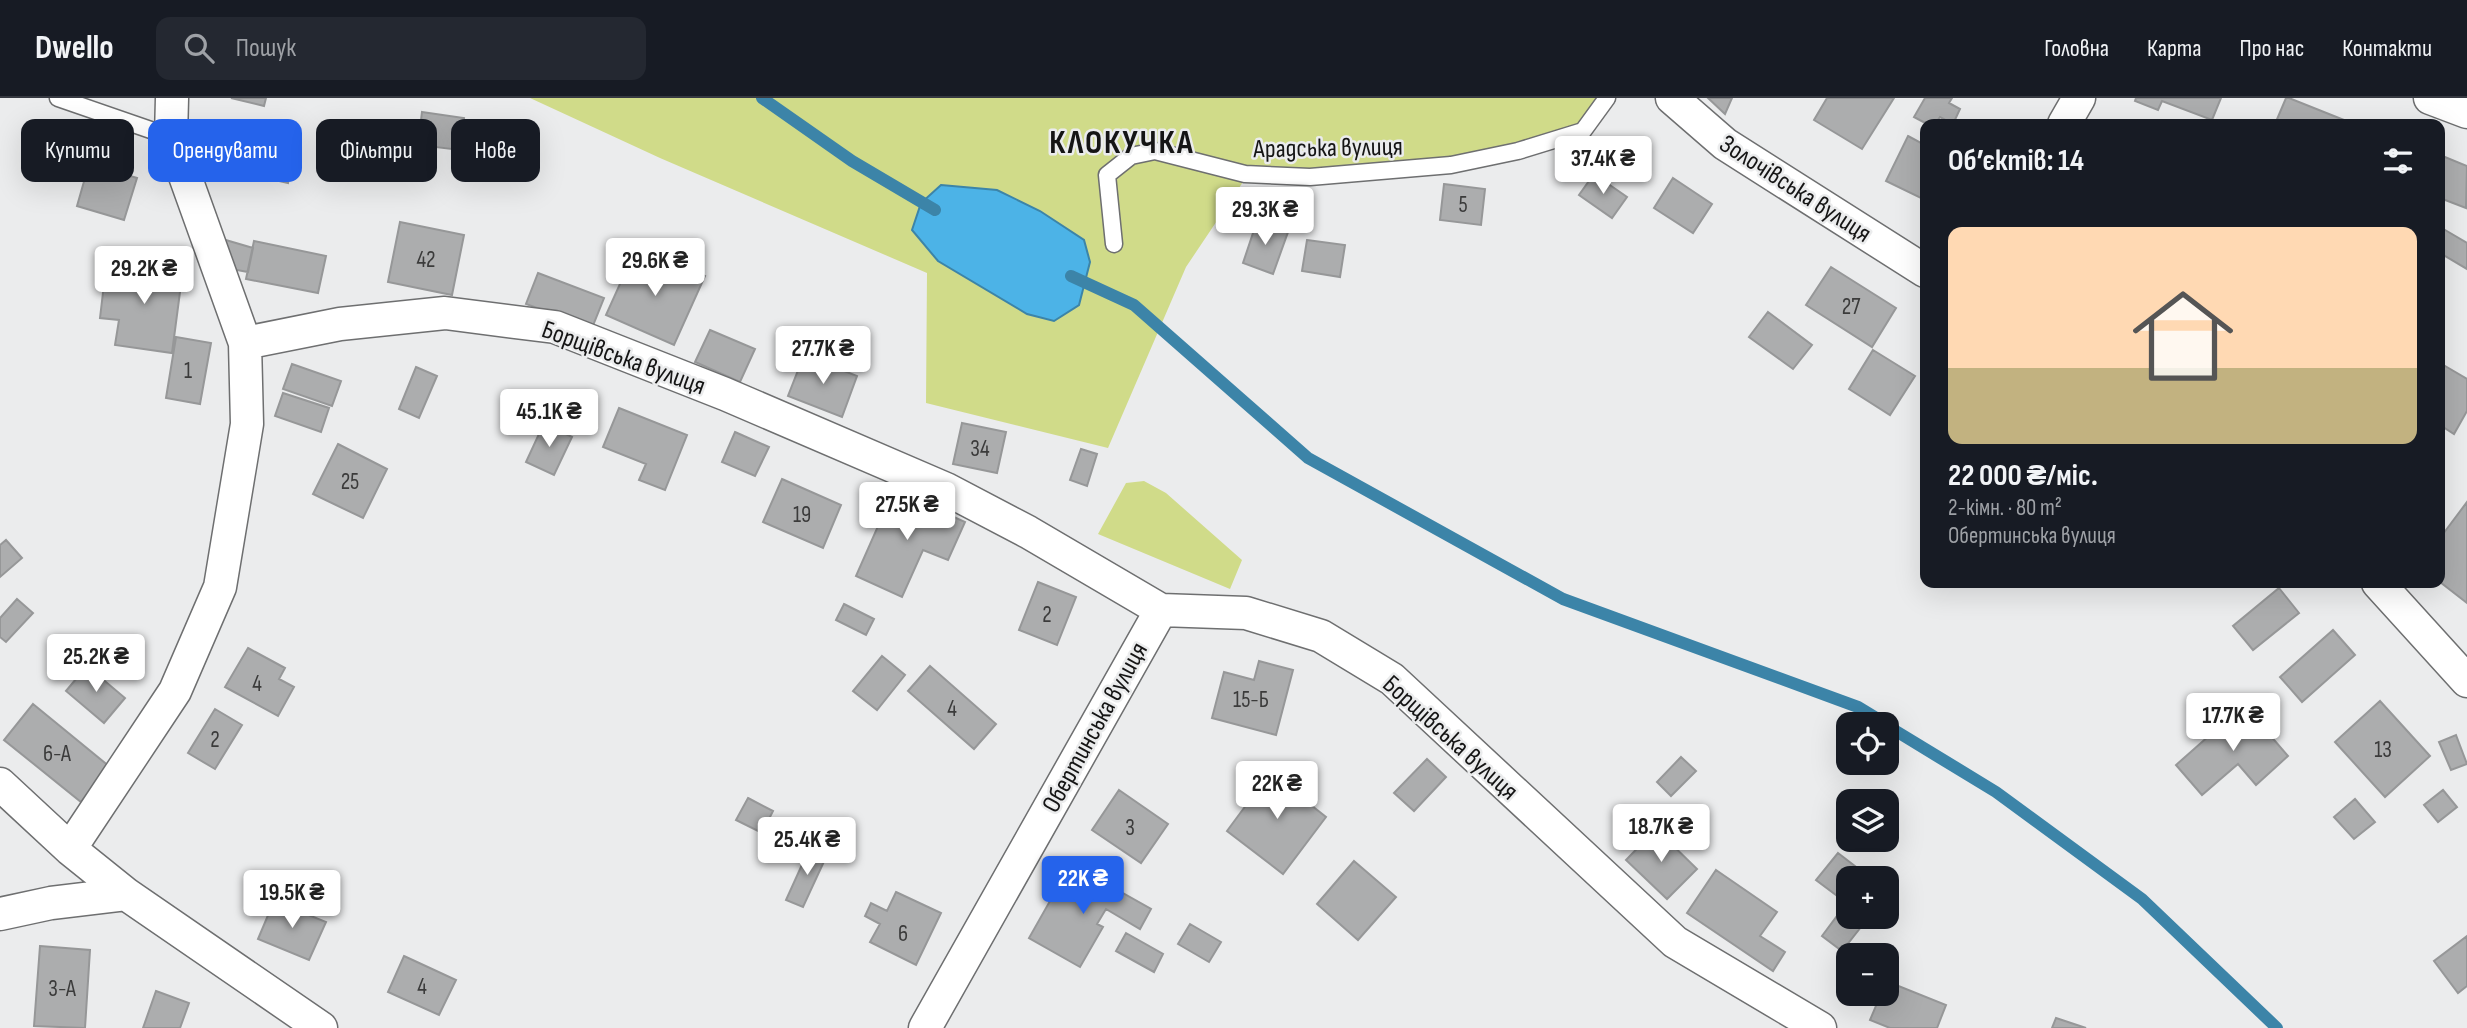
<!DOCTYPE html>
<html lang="uk">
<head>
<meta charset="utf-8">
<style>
	:root { --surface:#171b24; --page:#242831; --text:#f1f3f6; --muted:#9ea1a6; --line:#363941; --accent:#2563eb }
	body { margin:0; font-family:"Sofia Sans Condensed",sans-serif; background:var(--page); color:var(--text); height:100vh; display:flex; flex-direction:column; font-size:26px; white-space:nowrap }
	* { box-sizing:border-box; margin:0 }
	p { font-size:23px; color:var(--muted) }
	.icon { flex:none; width:38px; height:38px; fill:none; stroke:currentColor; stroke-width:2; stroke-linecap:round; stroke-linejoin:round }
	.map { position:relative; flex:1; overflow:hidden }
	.side { position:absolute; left:1920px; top:21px; width:525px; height:469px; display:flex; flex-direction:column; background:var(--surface); border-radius:14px; box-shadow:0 7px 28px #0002 }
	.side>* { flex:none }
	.banner { position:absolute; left:21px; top:21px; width:665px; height:63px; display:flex; gap:14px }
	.fabs { position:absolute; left:1836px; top:614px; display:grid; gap:14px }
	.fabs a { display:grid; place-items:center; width:63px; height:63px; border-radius:14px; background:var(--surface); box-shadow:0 7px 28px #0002; font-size:35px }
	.price { position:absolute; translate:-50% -60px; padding:0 16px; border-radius:7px; background:#fff; color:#222; font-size:23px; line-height:46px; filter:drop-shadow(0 2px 4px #0008) }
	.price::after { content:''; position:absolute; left:50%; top:42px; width:21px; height:16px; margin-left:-10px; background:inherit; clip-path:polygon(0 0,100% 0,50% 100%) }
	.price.selected { background:var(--accent); color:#fff }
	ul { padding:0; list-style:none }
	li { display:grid; align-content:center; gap:14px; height:371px; padding:0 28px }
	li+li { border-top:2px solid var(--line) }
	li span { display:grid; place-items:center; height:217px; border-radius:14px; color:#555 }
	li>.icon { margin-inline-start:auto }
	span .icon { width:126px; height:126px; fill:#fffc; stroke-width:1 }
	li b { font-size:30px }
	h2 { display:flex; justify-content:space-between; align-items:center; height:84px; padding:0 28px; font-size:30px }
	.chip { padding:0 24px; border-radius:14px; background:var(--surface); box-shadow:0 7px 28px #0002; font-size:24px; line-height:63px }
	.chip.selected { background:var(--accent); color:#fff }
	header { display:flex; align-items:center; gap:42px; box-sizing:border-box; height:98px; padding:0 35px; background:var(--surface); border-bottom:2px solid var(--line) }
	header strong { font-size:33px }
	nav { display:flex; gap:38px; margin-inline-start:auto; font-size:24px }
	.search { width:490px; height:63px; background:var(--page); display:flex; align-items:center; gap:18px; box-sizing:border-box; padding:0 24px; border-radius:14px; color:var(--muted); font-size:26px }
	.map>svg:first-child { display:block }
	.green { fill:#d0db89; fill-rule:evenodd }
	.water { fill:#4cb3e7; stroke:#3c84a8; stroke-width:2 }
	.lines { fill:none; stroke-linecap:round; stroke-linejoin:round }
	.stream { stroke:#3c84a8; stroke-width:12 }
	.building { fill:#acadae; stroke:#969798; stroke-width:2 }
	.service-casing { stroke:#6e6f70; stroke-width:19 }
	.minor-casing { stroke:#6e6f70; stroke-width:35 }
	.service { stroke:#fff; stroke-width:16 }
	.minor { stroke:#fff; stroke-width:32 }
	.labels { text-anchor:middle; stroke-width:5; stroke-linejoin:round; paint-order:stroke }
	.number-label { font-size:23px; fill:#3b3b3b }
	.street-label { font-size:26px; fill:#151515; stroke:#ebeced }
	.district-label { font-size:33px; font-weight:bold; letter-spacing:2px; fill:#151515; stroke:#ebeced }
</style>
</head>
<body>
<header>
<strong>Dwello</strong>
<div class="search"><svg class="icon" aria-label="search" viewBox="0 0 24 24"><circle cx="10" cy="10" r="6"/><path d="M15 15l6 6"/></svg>Пошук</div>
<nav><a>Головна</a><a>Карта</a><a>Про нас</a><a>Контакти</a></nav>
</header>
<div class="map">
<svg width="2467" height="930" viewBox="0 0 2467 930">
	<rect width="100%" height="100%" fill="#ebeced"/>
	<path class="green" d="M530 0H1614L1586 40 1455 73 1245 81 1186 169 1108 350 926 305 927 175 660 60ZM972 91 997 92 1079 207Z
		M1144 383 1166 395 1242 462 1230 491 1098 436 1126 385Z"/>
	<path class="water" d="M941 87 997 92 1040 113 1084 142 1090 164 1079 207 1054 223 1027 216 938 163 912 132 921 105Z"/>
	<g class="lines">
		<path class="stream" d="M762 0 852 63 935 112
			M1071 178 1134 207 1308 360 1563 501 1858 609 1886 626
			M1886 627 1996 694 2142 801 2277 930"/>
	</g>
	<path class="building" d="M231 0H266L264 8Z
		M1708 0H1732L1725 16Z
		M1827 0H1894L1862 51 1814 22Z
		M1925 0H1952L1949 5 1960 11 1953 26 1940 19 1935 26H1927L1914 19Z
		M2136 0H2221L2212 22 2162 3 2158 12 2135 3Z
		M2286 0H2289L2354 26H2275Z
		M422 14 464 20 460 52 418 47Z
		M229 24 298 38 288 85 219 69Z
		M1908 38 1925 47V102L1886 83Z
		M2440 57 2467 68 2466 110 2440 100Z
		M89 66 137 80 124 122 77 108Z
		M1594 76 1627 99 1612 120 1579 97Z
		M1673 80 1712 106 1693 135 1654 110Z
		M1444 86 1485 91 1481 127 1440 122Z
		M1257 123 1288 134 1273 176 1243 165Z
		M400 124 464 137 452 197 388 184Z
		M2440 129 2467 145V171L2440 155Z
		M219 140 253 150 248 174 226 170Z
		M1307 142 1345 147 1340 179 1302 173Z
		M254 143 326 158 318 195 246 181Z
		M638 146 653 153 645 172 670 183 678 166 705 178 674 247 606 217Z
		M128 164 183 171 172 255 115 247 119 222 100 220 105 178 126 181Z
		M1831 169 1896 210 1872 249 1806 207Z
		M538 175 604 200 592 230 526 206Z
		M1768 214 1812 247 1793 271 1749 239Z
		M710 232 755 251 740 284 695 264Z
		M176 239 211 245 200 306 166 300Z
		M1873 252 1915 278 1890 317 1849 291Z
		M804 257 857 278 842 319 788 298Z
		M2440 265 2467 281V313L2454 336 2440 327Z
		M292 266 341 283 332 308 283 291Z
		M416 269 437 278 419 320 399 311Z
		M283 295 329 310 321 334 275 318Z
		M619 310 687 337 665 392 639 382 646 366 603 349Z
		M544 325 572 339 554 377 526 364Z
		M962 325 1006 334 997 375 953 366Z
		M735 334 769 349 755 378 722 364Z
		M338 346 387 371 363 420 313 396Z
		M1081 351 1097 356 1087 388 1070 382Z
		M782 381 841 407 823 450 763 424Z
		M894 392 965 424 948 462 923 452 902 499 856 478Z
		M2467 404V505L2440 484V440Z
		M6 442 22 460 0 479V447Z
		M1038 484 1076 499 1057 547 1019 532Z
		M2279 490 2299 515 2253 552 2233 528Z
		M17 501 33 515 6 544 0 539V520Z
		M844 506 874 521 866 537 836 522Z
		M2333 532 2355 557 2302 604 2280 579Z
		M248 550 285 570 279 581 294 589 278 618 225 589Z
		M882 558 905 577 877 612 853 593Z
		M1259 563 1293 572 1276 637 1212 620 1224 574 1254 582Z
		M87 568 125 600 104 625 66 593Z
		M930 568 996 626 974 651 908 593Z
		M2380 603 2430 658 2385 699 2335 644Z
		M33 606 110 669 81 704 4 642Z
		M2244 607 2288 658 2256 687 2238 666 2202 697 2176 667Z
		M215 611 242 627 215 671 188 655Z
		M2456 637 2467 666 2451 672 2439 644Z
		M1681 659 1696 673 1671 698 1657 684Z
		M1427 661 1446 679 1414 713 1394 695Z
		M1275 668 1302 689 1297 696 1326 719 1283 776 1227 733Z
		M1119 692 1168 726 1141 765 1092 732Z
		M2443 692 2457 709 2438 724 2424 707Z
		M748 700 773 713 762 735 736 722Z
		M2355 701 2375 724 2354 741 2334 719Z
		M1656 731 1697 771 1667 801 1626 762Z
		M810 749 827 757 803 809 786 802Z
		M1838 755 1869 779 1848 780V806L1816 782Z
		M1354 763 1396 799 1358 842 1317 806Z
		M1082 772 1151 811 1140 831 1106 811 1097 826 1103 829 1080 869 1029 840 1063 780 1074 786Z
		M1716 772 1777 814 1760 838 1785 854 1773 873 1687 815Z
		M896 794 941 815 916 867 870 844 880 826 865 818 871 805 887 813Z
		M274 803 326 824 309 862 258 841Z
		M1840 814 1861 829 1842 853 1822 838Z
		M1190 826 1221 844 1209 864 1178 846Z
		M1126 835 1163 856 1154 874 1116 853Z
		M2467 838V888L2458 895 2434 863Z
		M40 848 90 852 85 930 34 928Z
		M404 858 456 882 439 917 388 894Z
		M1886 883 1946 907 1937 930H1890L1870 922 1881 896H1886Z
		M156 893 189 905 180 930H143Z
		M2056 920 2086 930H2052Z"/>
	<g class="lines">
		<g class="service-casing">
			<path id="service" d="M58 0 171 39
				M1114 146 1107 77 1131 58 1155 53 1245 76 1310 79 1451 67 1518 53 1583 33 1607 0"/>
		</g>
		<g class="minor-casing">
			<path id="minor" d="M1672 0 1725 46 1925 173
				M2430 0 2467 14
				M2064 26 2079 0
				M245 245 340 226 445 215 555 229 725 296 946 391 1028 434 1161 512 1246 515 1321 538 1392 581 1675 844 1820 930
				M2378 485 2467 583
				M0 686 70 751 126 796 321 930
				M70 751 175 593 220 489 247 326 245 245 171 39 172 0
				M0 816 51 805 126 796
				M925 930 1161 512"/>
		</g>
		<use href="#service" class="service"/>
		<use href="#minor" class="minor"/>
	</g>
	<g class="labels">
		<g class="number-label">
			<text x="1463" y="114">5</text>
			<text x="426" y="169">42</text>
			<text x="1851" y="216">27</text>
			<text x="188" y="280">1</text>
			<text x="980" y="358">34</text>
			<text x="350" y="391">25</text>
			<text x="802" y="424">19</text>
			<text x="1047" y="524">2</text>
			<text x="257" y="593">4</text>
			<text x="1251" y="609">15-Б</text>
			<text x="952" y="618">4</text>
			<text x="215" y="649">2</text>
			<text x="2383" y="659">13</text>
			<text x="57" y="663">6-А</text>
			<text x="1130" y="737">3</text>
			<text x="903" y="843">6</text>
			<text x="422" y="896">4</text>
			<text x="62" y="898">3-А</text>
		</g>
		<g class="street-label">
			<text transform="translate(1328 49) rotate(-1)" y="9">Арадська вулиця</text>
			<text transform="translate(1796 90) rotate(33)" y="9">Золочівська вулиця</text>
			<text transform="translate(624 259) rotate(20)" y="9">Борщівська вулиця</text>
			<text transform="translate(1094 629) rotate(-61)" y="9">Обертинська вулиця</text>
			<text transform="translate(1451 639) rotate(42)" y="9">Борщівська вулиця</text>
		</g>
		<g class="district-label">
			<text x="1122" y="55">КЛОКУЧКА</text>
		</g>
	</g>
</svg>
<div class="fabs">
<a><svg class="icon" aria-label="locate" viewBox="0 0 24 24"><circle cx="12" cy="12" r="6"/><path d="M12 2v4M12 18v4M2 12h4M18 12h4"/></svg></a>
<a><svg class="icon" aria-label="layers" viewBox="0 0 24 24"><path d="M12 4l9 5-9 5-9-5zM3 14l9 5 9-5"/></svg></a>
<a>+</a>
<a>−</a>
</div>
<b class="price" style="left:1603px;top:98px">37.4K ₴</b>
<b class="price" style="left:1265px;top:149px">29.3K ₴</b>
<b class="price" style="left:655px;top:200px">29.6K ₴</b>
<b class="price" style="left:144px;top:208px">29.2K ₴</b>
<b class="price" style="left:823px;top:288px">27.7K ₴</b>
<b class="price" style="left:549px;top:351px">45.1K ₴</b>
<b class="price" style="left:907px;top:444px">27.5K ₴</b>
<b class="price" style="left:96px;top:596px">25.2K ₴</b>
<b class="price" style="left:2233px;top:655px">17.7K ₴</b>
<b class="price" style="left:1277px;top:723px">22K ₴</b>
<b class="price" style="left:1661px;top:766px">18.7K ₴</b>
<b class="price" style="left:807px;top:779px">25.4K ₴</b>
<b class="price selected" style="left:1083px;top:818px">22K ₴</b>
<b class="price" style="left:292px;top:832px">19.5K ₴</b>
<div class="banner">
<a class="chip">Купити</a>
<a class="chip selected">Орендувати</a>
<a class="chip">Фільтри</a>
<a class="chip">Нове</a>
</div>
<section class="side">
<h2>Об’єктів: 14<svg class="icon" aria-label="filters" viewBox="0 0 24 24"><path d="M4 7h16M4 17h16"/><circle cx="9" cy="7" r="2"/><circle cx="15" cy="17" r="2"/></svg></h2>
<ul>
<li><span style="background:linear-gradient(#ffd9b3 65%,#c2b280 0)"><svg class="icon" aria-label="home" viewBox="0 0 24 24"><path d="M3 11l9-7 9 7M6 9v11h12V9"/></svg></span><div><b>22 000 ₴/міс.</b><p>2-кімн. · 80 m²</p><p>Обертинська вулиця</p></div></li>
</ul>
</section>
</div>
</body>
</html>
